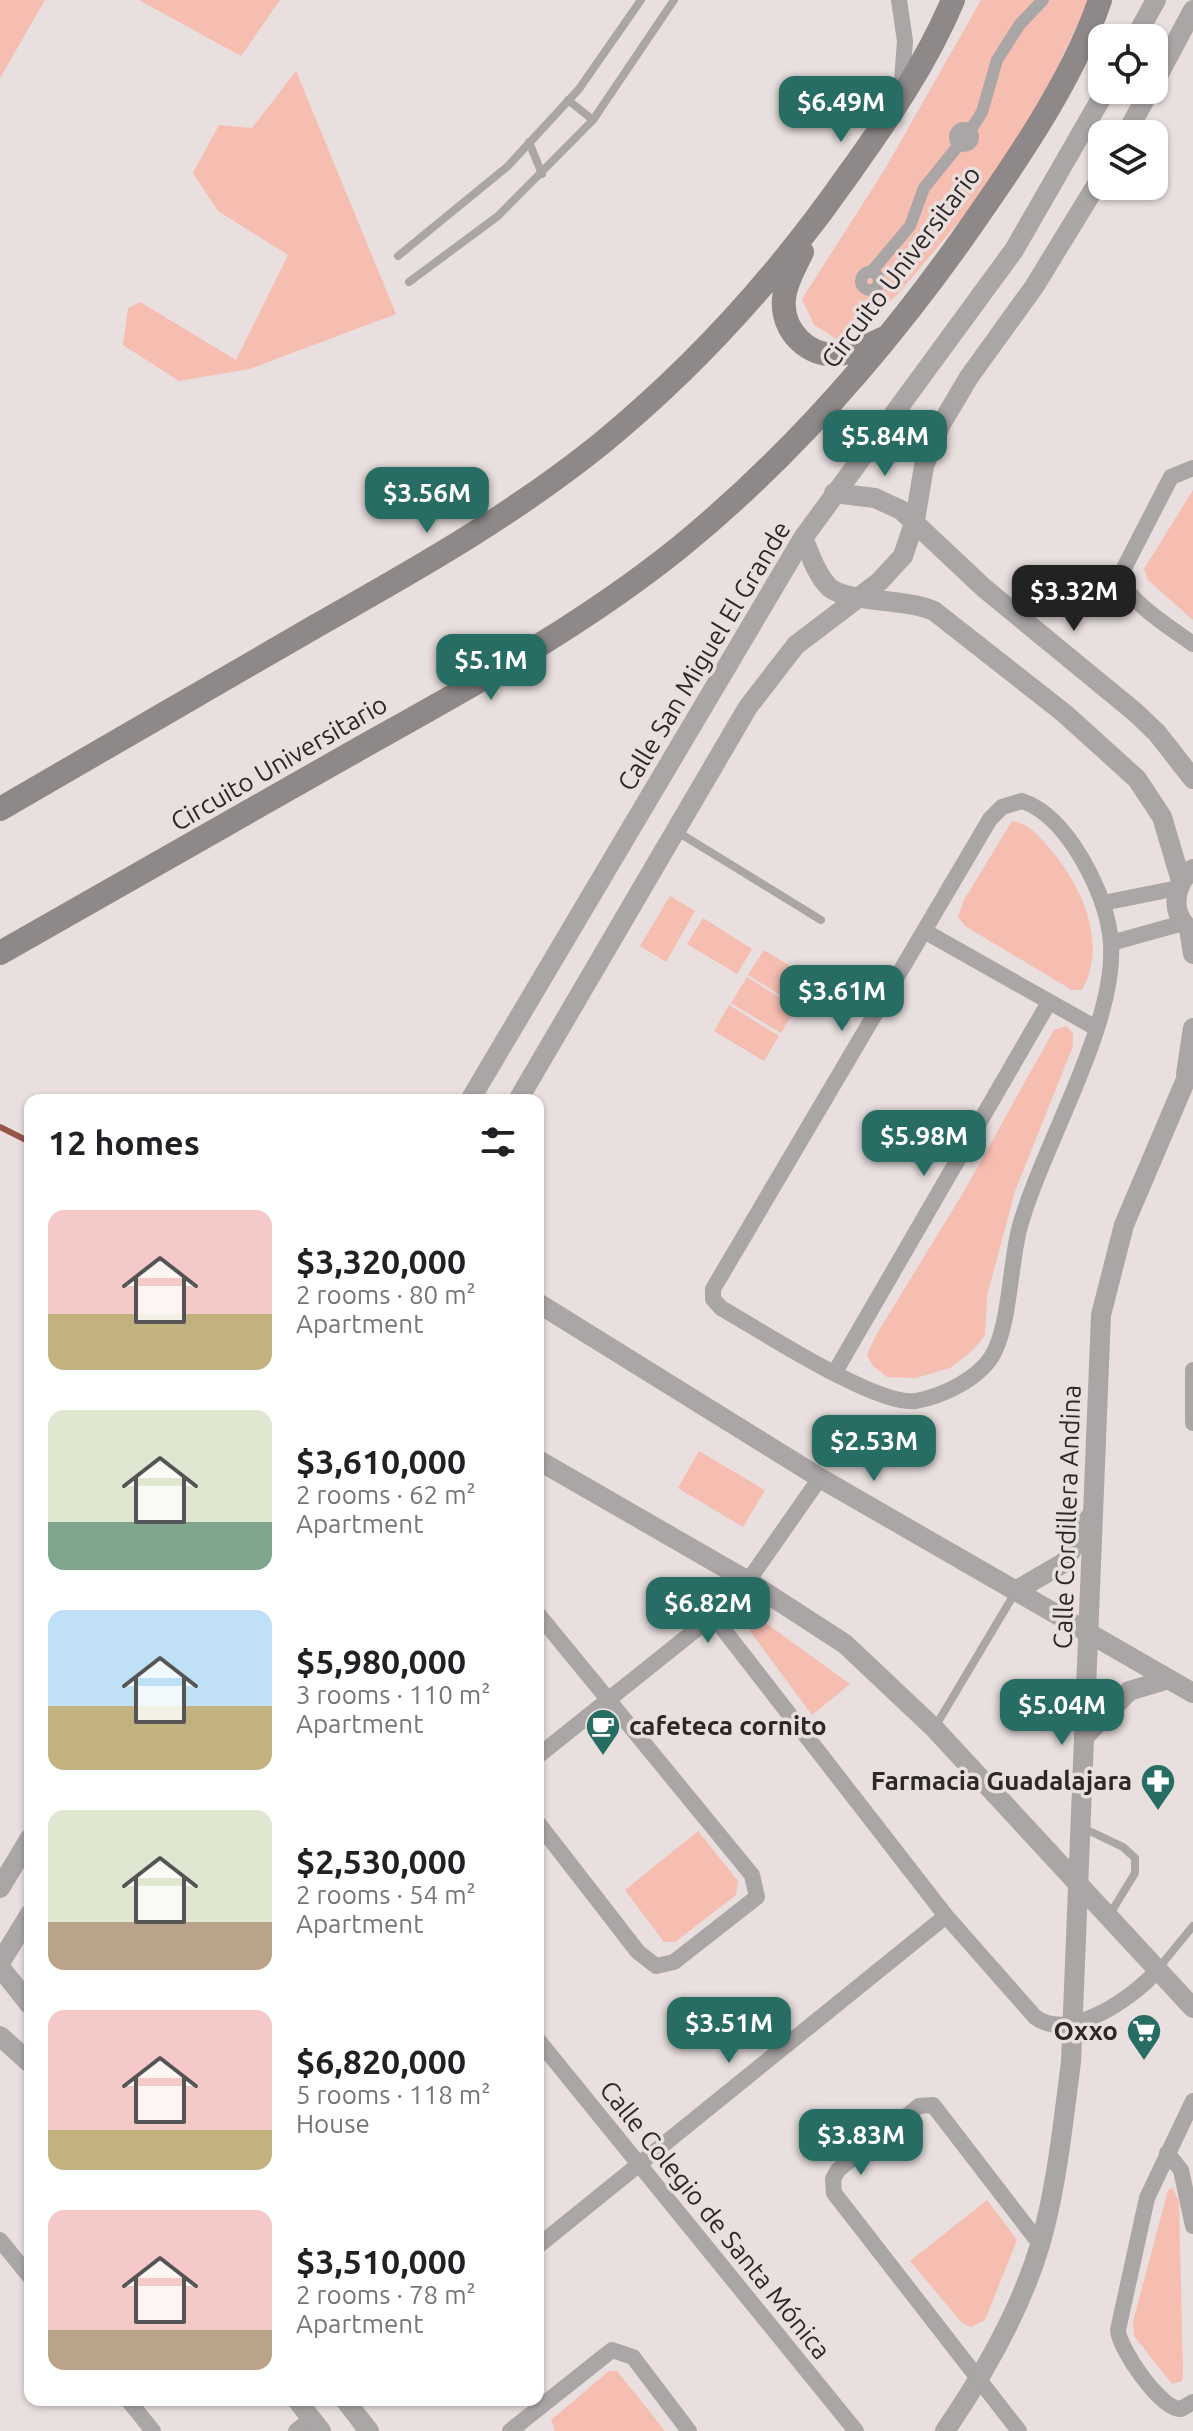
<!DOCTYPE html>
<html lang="en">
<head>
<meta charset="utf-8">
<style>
	:root { --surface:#fff; --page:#f2f2f2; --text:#202124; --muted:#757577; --accent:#276d63 }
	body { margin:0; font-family:Ubuntu,sans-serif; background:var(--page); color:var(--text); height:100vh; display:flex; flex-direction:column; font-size:30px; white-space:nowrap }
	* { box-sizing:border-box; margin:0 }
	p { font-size:26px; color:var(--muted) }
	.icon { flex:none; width:44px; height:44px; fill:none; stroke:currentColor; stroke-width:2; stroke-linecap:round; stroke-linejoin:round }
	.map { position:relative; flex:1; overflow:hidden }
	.drawer { position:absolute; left:24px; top:1094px; width:520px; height:1312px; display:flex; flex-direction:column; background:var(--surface); border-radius:16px; box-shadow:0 2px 6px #0004 }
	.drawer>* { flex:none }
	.buttons { position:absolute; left:1088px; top:24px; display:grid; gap:16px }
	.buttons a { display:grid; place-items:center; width:80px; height:80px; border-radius:16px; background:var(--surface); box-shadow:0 2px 6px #0004; font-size:40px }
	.price { position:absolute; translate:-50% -68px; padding:0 18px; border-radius:16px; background:var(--accent); color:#fff; font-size:26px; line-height:52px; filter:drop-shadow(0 2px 4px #0008) }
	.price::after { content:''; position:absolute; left:50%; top:48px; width:24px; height:18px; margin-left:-12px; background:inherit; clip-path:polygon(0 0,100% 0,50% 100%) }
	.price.current { background:#222; color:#fff }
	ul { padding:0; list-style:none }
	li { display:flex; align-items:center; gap:24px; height:200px; padding:0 24px }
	li span { display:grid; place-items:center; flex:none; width:224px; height:160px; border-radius:16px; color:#555 }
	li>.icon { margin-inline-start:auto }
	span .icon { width:96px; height:96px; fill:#fffc; stroke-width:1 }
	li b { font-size:34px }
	h2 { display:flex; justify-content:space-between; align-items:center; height:96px; padding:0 24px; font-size:34px }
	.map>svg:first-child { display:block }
	.green { fill:#f6bdb1 }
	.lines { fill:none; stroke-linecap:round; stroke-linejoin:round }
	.stream { stroke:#975549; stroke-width:6 }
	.service { stroke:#aaa6a5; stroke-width:8 }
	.pedestrian { stroke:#aaa6a5; stroke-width:12 }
	.minor { stroke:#aaa6a5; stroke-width:16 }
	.tertiary { stroke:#aaa6a5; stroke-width:20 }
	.secondary { stroke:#8e8988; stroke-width:24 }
	.labels { text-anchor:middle; stroke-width:7; stroke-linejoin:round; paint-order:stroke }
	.street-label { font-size:26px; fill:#2b2827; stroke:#e8dfde }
	.poi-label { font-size:26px; font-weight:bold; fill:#2b2827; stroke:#e8dfde; text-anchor:end }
</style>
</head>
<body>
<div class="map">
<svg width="1193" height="2431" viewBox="0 0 1193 2431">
	<rect width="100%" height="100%" fill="#e8dfde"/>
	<path class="green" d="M0 0H45L0 78Z
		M139 0H280L241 56Z
		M981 0H1089L1030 125 995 179 897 295 840 341 814 325 802 299 885 169Z
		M296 71 396 314 249 369 179 381 123 345 128 308 140 302 236 360 288 255 218 211 193 173 219 125 252 128Z
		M1193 490V620L1148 580 1144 569Z
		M1012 821C1027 823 1036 833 1046 844 1080 882 1109 941 1082 990H1072L965 926 958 917 964 900Z
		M670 896 695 911 666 962 640 946Z
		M703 918 752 949 737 974 687 944Z
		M764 950 813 980 798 1006 748 975Z
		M747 977 796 1008 781 1033 731 1003Z
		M729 1005 779 1036 764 1061 714 1031Z
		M1066 1026 1073 1033V1046L1015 1191 987 1296 985 1335 973 1350 950 1368 915 1378 887 1377 873 1366 867 1355 875 1337 963 1193 1054 1030Z
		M699 1451 765 1490 743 1527 678 1488Z
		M756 1616 850 1684 812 1715 746 1626 748 1618Z
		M698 1831 738 1881 736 1895 675 1942H664L625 1890Z
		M1173 2188 1179 2202 1183 2375 1182 2381 1172 2384 1134 2336 1133 2322 1168 2190Z
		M987 2200 1017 2240 985 2320 971 2327 962 2323 910 2261Z
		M609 2371H617L665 2431H555L551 2420Z"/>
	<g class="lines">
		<path class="stream" d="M0 1127 30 1142"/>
		<path class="service" d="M568 100 593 120
			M529 142 542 174
			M398 256 508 166 579 89 641 0
			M409 282 498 216 593 120 674 0
			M676 831 821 920
			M935 1727 1016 1591
			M1081 1827 1123 1847 1135 1858V1873L1110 1914
			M1157 1970 1193 1926"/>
		<path class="pedestrian" d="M955 137a9 9 0 1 1 18 0a9 9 0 1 1-18 0Z
			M872 271 910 226 924 188 970 131 982 112 997 60 1020 24 1043 0
			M861 281a9 9 0 1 1 18 0a9 9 0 1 1-18 0Z"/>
		<path class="minor" d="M899 0 905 41 901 94
			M1193 468 1171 477 1121 574C1121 598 1174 630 1193 644
			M1022 801C1049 810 1068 835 1082 859 1097 885 1109 914 1111 944 1116 1026 1043 1144 1020 1226 1010 1261 1010 1327 992 1356 978 1379 943 1396 916 1401 877 1407 760 1330 721 1308L713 1299V1289L990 819 1002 807Z
			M1103 903 1178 888
			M926 932 1096 1028
			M1111 943 1183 923
			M1193 1370V1423
			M835 1372 1048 1004
			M538 1614 752 1875 757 1897 674 1962 656 1966 638 1952 538 1823
			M713 1616 946 1916 1035 2017C1070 2043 1133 1997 1157 1971
			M538 1756 713 1616 748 1581 820 1478
			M538 2040 856 2431
			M1193 2101 1147 2198 1118 2330C1119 2349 1161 2410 1181 2409L1193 2402
			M1167 2153 1181 2170 1193 2226
			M0 2240 30 2277
			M538 2246 946 1916
			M128 2400 153 2431
			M296 2431 311 2419
			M510 2431 612 2350 633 2357 689 2431
			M1019 2431 834 2193 833 2179 838 2170 919 2106 933 2105 1040 2244"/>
		<path class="tertiary" d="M1135 38 1156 0
			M1154 83 1193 10
			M1126 134 1150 90
			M834 493 875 498 901 510 984 588 1135 712 1157 733 1193 779
			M803 538C810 554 817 576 830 588 849 603 906 598 934 611L1064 713 1137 779 1162 817 1181 881
			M1193 869C1172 886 1170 916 1193 932
			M1189 929 1193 954
			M1186 1074 1193 1028
			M470 1100 803 538 1014 250 1106 90
			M518 1100 748 707 796 645 879 582 903 556 915 520 924 466 940 426 969 377 1034 287 1102 176
			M538 1303 820 1478 1193 1693
			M538 1460 748 1581 845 1644 934 1728 1193 2008
			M1017 1590 1065 1562 1090 1517
			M1084 1737 1129 1691 1169 1679
			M0 1888 30 1838
			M0 1963 30 1914
			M0 1967 30 2005
			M0 2036 30 2063
			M297 2400 321 2431
			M345 2400 369 2431
			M945 2431C984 2374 1020 2312 1040 2245 1057 2186 1063 2123 1071 2062L1101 1315 1124 1225 1193 1063"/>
		<path class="secondary" d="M802 252C795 267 785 283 784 299 781 330 808 358 839 354 856 352 871 344 887 337
			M0 809C105 748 211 687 316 626 415 570 513 515 602 443 696 366 778 275 848 175 888 119 926 64 953 0
			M0 953C121 884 243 815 364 746 473 685 582 626 680 547 789 458 881 353 962 239 1012 168 1072 82 1100 0"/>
	</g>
	<defs>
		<g id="cafe-pin" transform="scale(1.8)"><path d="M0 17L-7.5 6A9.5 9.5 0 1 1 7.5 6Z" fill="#276d63" stroke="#e8dfde"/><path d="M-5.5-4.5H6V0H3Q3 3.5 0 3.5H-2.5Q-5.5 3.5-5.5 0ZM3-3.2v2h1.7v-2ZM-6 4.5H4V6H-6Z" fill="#fff"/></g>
		<g id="pharmacy-pin" transform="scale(1.8)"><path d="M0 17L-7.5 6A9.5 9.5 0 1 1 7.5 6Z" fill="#276d63" stroke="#e8dfde"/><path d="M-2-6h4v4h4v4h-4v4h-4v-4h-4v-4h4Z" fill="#fff"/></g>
		<g id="supermarket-pin" transform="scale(1.8)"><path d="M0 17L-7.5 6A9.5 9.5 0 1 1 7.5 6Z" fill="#276d63" stroke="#e8dfde"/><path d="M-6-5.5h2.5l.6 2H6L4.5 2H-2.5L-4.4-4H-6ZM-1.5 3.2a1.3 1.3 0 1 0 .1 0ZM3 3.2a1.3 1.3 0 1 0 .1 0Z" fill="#fff"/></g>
	</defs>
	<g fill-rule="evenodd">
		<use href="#cafe-pin" x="603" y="1726"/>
		<use href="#pharmacy-pin" x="1158" y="1781"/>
		<use href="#supermarket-pin" x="1144" y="2031"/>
	</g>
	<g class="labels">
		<g class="street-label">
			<text transform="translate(901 267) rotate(-53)" y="9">Circuito Universitario</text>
			<text transform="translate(704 656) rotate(-59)" y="9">Calle San Miguel El Grande</text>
			<text transform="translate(279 763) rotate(-30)" y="9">Circuito Universitario</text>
			<text transform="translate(1067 1517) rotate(-88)" y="9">Calle Cordillera Andina</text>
			<text transform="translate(715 2220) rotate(51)" y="9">Calle Colegio de Santa Mónica</text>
		</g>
		<g class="poi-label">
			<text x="629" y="1735" text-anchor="start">cafeteca cornito</text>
			<text x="1132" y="1790">Farmacia Guadalajara</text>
			<text x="1118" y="2040">Oxxo</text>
		</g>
	</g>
</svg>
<div class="buttons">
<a><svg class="icon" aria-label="locate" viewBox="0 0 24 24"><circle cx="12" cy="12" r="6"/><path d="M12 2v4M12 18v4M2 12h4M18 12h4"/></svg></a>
<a><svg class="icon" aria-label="layers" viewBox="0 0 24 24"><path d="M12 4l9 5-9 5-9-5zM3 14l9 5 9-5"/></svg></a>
</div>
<b class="price" style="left:841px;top:144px">$6.49M</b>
<b class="price" style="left:885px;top:478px">$5.84M</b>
<b class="price" style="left:427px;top:535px">$3.56M</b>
<b class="price current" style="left:1074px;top:633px">$3.32M</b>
<b class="price" style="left:491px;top:702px">$5.1M</b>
<b class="price" style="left:842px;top:1033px">$3.61M</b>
<b class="price" style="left:924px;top:1178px">$5.98M</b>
<b class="price" style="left:874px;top:1483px">$2.53M</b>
<b class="price" style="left:708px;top:1645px">$6.82M</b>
<b class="price" style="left:1062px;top:1747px">$5.04M</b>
<b class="price" style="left:729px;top:2065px">$3.51M</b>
<b class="price" style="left:861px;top:2177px">$3.83M</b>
<section class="drawer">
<h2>12 homes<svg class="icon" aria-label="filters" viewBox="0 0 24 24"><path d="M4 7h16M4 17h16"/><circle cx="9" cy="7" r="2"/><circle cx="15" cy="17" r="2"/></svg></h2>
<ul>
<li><span style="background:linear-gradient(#f6c9c9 65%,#c2b280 0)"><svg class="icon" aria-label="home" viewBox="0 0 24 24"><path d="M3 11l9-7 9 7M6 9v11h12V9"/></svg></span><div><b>$3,320,000</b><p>2 rooms · 80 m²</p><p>Apartment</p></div></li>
<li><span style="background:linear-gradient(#dfe7d0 70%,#7fa58c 0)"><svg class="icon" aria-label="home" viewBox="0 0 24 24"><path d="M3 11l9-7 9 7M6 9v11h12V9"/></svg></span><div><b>$3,610,000</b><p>2 rooms · 62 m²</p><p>Apartment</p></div></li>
<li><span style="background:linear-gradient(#bfe0f5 60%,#c2b280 0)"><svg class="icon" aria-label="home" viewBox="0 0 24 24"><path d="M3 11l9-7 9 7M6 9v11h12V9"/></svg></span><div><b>$5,980,000</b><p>3 rooms · 110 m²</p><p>Apartment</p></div></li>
<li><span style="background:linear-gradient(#dfe7d0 70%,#b9a48a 0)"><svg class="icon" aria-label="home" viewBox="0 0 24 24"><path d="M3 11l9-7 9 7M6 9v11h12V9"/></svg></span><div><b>$2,530,000</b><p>2 rooms · 54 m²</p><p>Apartment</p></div></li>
<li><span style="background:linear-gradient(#f6c9c9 75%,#c2b280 0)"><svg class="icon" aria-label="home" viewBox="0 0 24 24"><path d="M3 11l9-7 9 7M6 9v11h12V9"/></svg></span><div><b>$6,820,000</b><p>5 rooms · 118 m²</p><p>House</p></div></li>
<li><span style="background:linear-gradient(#f6c9c9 75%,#b9a48a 0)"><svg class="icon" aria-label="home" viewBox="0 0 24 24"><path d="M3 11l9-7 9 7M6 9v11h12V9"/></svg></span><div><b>$3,510,000</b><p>2 rooms · 78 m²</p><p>Apartment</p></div></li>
</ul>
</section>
</div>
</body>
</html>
